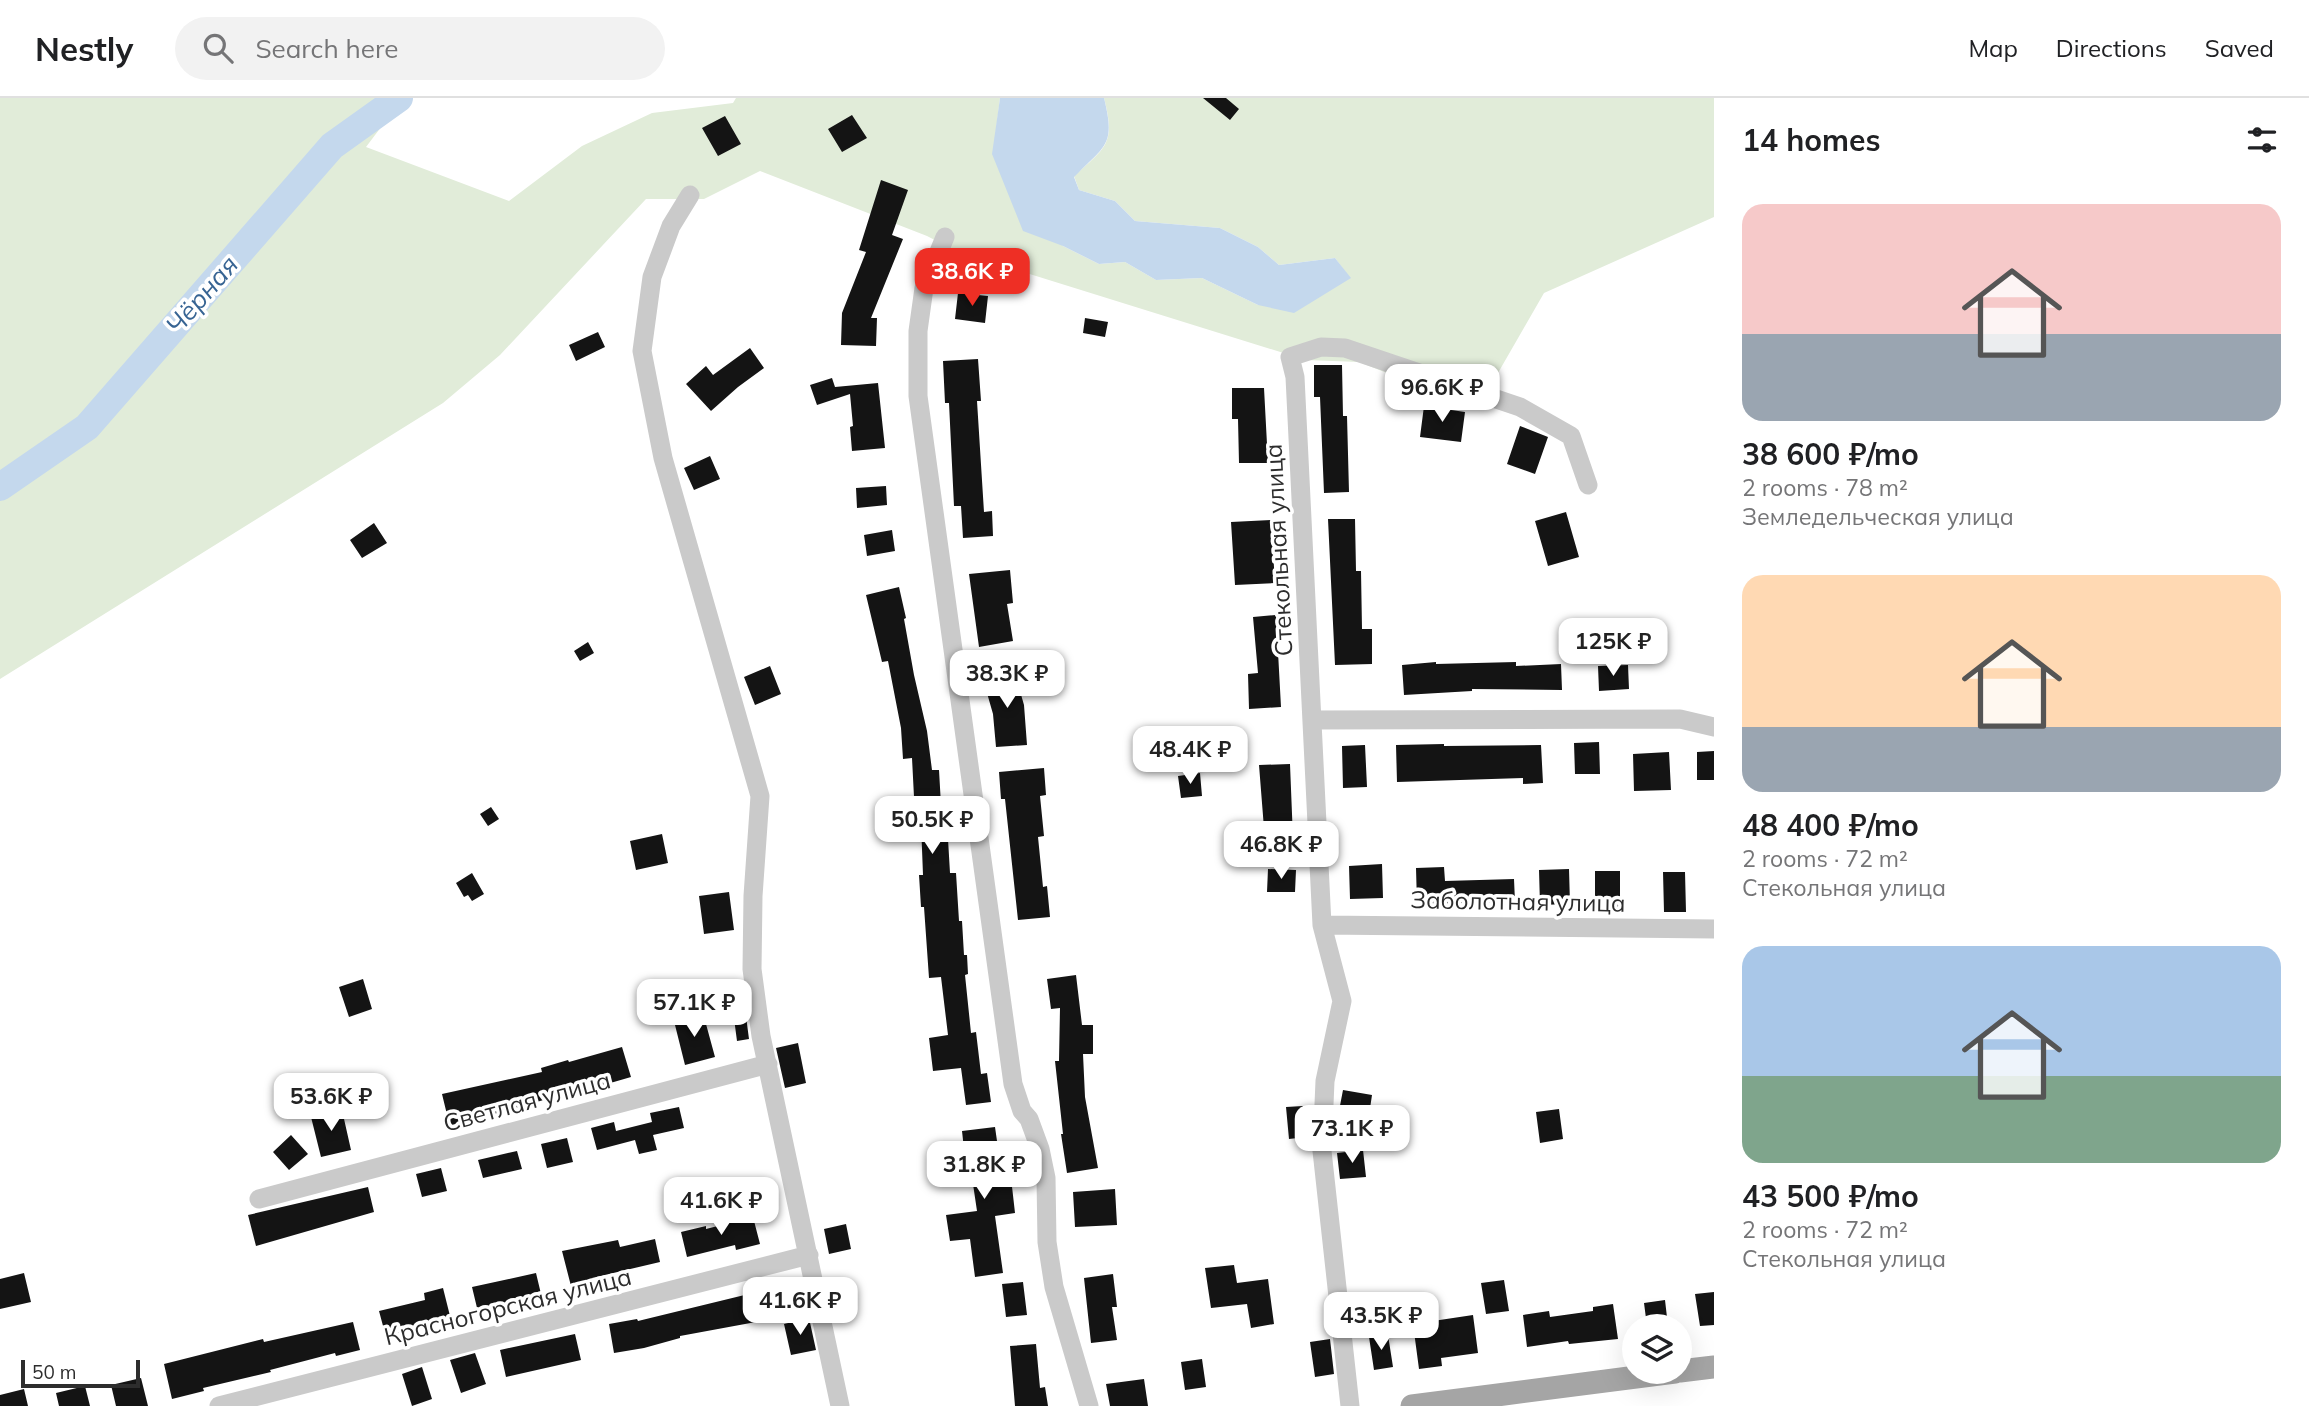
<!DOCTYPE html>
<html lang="en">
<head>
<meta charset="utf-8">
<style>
	:root { --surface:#fff; --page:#f2f2f2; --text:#202124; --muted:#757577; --line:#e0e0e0; --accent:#ee2f25 }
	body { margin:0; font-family:Mulish,sans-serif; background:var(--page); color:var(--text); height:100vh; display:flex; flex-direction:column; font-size:26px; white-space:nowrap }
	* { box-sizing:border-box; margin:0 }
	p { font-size:23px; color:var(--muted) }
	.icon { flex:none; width:38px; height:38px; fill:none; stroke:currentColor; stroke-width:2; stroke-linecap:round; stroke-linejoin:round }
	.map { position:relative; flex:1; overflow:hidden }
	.drawer { display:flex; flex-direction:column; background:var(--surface); width:595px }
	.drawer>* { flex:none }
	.tools { position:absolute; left:1622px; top:1216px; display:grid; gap:14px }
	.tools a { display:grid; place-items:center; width:70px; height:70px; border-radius:50%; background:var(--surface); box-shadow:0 7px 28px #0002; font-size:35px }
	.scale { position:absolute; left:21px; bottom:18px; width:119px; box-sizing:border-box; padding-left:7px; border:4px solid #2d2d2d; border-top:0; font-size:19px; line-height:24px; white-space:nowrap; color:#2d2d2d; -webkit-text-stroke:5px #fff; paint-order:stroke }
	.price { position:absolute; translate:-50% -60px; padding:0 16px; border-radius:14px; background:#fff; color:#222; font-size:23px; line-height:46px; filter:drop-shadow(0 2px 4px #0008) }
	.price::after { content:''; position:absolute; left:50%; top:42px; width:21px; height:16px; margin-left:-10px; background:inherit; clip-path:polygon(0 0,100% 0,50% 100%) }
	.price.on { background:var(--accent); color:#fff }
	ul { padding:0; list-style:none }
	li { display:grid; align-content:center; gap:14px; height:371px; padding:0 28px }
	li span { display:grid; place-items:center; height:217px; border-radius:21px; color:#555 }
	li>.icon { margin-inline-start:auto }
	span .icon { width:126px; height:126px; fill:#fffc; stroke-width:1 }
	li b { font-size:30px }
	h2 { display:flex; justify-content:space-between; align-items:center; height:84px; padding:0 28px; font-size:30px }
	header { display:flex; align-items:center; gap:42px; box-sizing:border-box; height:98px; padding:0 35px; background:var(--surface); border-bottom:2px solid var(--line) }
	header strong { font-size:33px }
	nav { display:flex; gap:38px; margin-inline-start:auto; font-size:24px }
	.search { width:490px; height:63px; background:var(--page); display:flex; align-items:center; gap:18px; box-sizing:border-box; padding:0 24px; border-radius:38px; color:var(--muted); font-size:26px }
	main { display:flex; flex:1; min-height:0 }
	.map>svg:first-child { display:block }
	.green { fill:#e1ecd9 }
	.water { fill:#c4d8ed }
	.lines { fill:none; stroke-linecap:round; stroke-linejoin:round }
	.river { stroke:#c4d8ed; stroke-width:28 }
	.building { fill:#141414 }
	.minor { stroke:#cacaca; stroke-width:19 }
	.major { stroke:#a5a5a5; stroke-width:23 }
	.labels { text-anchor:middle; stroke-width:7; stroke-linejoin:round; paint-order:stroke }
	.street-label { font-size:24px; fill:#2d2d2d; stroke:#fff }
	.water-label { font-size:26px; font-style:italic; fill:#376493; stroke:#fff }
</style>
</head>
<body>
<header>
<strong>Nestly</strong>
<div class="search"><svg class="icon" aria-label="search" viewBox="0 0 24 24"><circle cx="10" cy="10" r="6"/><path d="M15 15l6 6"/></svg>Search here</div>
<nav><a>Map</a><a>Directions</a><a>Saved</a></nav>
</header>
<main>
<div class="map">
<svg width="1714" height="1308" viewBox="0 0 1714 1308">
	<rect width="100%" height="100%" fill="#fff"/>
	<path class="green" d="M0 0H403L366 49 509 103 582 48 652 15 733 5 736 0H1000L993 56 1063 148 1099 166 1125 164 1156 182 1202 180 1258 207 1350 180 1335 160 1279 167 1258 149 1220 130 1135 123 1115 103 1079 92 1074 78C1106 49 1116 46 1104 0H1714V119L1544 195 1483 301 1430 292 1359 264 1306 262 956 153 927 138 760 73 704 101H646L500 257 443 305 0 581Z"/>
	<path class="water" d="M1000 0H1104C1116 48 1105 47 1074 79L1079 92 1115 103 1135 123 1220 130 1258 149 1279 167 1335 160 1351 180 1294 215 1258 207 1202 180 1156 182 1125 164 1099 166 1063 148 1023 133 992 56Z"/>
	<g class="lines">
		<path class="river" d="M0 389 87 329 332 48 399 0"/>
	</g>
	<path class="building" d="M1203 0H1226L1239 11 1230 22Z
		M852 17 867 40 842 54 828 31Z
		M725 18 741 46 718 58 702 30Z
		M881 82 908 92 892 137 903 141 871 220H877L876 248 841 247 842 215 866 154 859 152Z
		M958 195 988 198 985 225 955 221Z
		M1085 220 1108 224 1105 239 1083 235Z
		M598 234 605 249 576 263 569 247Z
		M750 250 764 270 738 289 711 313 686 286 706 268 713 277Z
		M978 261 981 303H977L984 414 992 413 993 438 963 440 961 408H954L949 305H945L943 263Z
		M1314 267H1342L1343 318H1347L1349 394 1324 395 1320 299H1314Z
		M832 280 835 289 878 285 885 350 852 353 850 329 853 328 850 296 817 307 810 287Z
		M1232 290H1264L1268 365H1239L1238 321H1232Z
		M1424 308 1465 314 1461 344 1420 339Z
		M1520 328 1548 339 1535 376 1507 366Z
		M710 358 720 381 694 392 684 370Z
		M886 388 887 407 857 410 856 390Z
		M1566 414 1579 459 1548 468 1535 423Z
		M1328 421H1355L1356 473H1361L1362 531H1372V566L1335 567Z
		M1271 422 1275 485 1235 487 1231 424Z
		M374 425 387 445 362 460 350 442Z
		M892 432 895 453 867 458 864 437Z
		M1010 472 1013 505 1007 506 1013 543 979 549 969 476Z
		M899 489 906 520 904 521 914 577 927 633 932 672H939L941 707H946L950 775H956L959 823H962L964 857H967L968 876 965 877 971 935 976 934 981 976 987 975 991 1004 966 1007 961 970 933 973 929 940 948 937 941 879 929 880 924 809H921L919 777H923L920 699H914L912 660 903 661 901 630 888 563 882 564 866 497Z
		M1276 517 1281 609 1249 611 1248 576 1258 575 1253 519Z
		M588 544 594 555 580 563 574 553Z
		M1436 564V566L1516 564V568L1561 566 1562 592 1472 591V593L1404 597 1402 567Z
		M1628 567 1629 591 1599 593 1598 568Z
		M770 568 781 596 755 607 744 579Z
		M1014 572 1024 607 1027 647 996 649 993 616 983 581Z
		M1599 644 1600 676H1575L1574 645Z
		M1444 646V648L1541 647 1543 685 1523 686V680L1397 684 1396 647Z
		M1365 647 1367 689 1343 690 1342 648Z
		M1714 653V682H1697V654Z
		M1669 654 1671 692 1634 693 1633 656Z
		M1290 666 1293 741 1265 743 1259 667Z
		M1044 670 1046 697 1040 698 1044 738 1038 739 1043 789 1047 788 1050 819 1018 822 1005 701H1001L999 674Z
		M1200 675 1202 698 1181 700 1178 678Z
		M491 709 499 721 488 728 480 716Z
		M662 736 668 765 636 772 630 743Z
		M1382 766 1383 800 1350 801 1349 768Z
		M1444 769 1445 783 1514 781 1515 804 1417 806 1416 770Z
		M1268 771 1296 772 1295 794H1267Z
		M1569 771 1570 806 1540 807 1539 772Z
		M1595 773H1620V812H1595Z
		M1663 774H1685L1686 814H1664Z
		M472 775 484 796 472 803 468 797 464 799 456 785Z
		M729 794 734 832 704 836 699 798Z
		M1076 877 1082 927H1093V956H1083L1085 999 1098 1070 1067 1075 1061 1036H1063L1055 963H1059L1060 910 1051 911 1047 881Z
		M363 881 372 911 349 919 339 889Z
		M742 888 749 941 737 943 730 890Z
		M703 915 715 959 685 967 674 923Z
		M798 945 806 985 785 990 776 950Z
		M622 949 631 979 600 988 599 986 450 1029 442 996 542 974 541 970 568 962 569 964Z
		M1343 992 1372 997 1368 1024 1338 1018Z
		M1303 1008 1306 1039 1289 1041 1286 1009Z
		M679 1009 684 1030 653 1037 657 1052 639 1056 635 1042 597 1052 591 1030 614 1024 616 1033 652 1024 650 1015Z
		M1559 1011 1563 1041 1540 1045 1536 1014Z
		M342 1012 351 1052 321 1059 311 1019Z
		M995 1029 1000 1064 1009 1062 1015 1115 995 1118 1003 1175 975 1179 970 1141 950 1143 946 1117 977 1113 973 1086 968 1087 962 1033Z
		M291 1037 308 1056 289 1072 273 1054Z
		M567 1040 573 1064 547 1070 541 1046Z
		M1363 1052 1366 1079 1340 1081 1337 1055Z
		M517 1053 522 1071 483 1080 478 1062Z
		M441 1070 447 1093 422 1099 416 1076Z
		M368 1089 374 1114 256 1148 248 1117Z
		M1115 1091 1117 1127 1075 1129 1073 1094Z
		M753 1119 760 1146 736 1152 735 1147 687 1159 681 1134 706 1128V1131Z
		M846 1126 851 1151 829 1156 824 1131Z
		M655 1141 660 1164 592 1180 593 1183 571 1188 562 1153 618 1142 620 1149Z
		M1234 1167 1237 1185 1268 1181 1274 1226 1251 1230 1247 1206 1211 1210 1205 1170Z
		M24 1175 31 1204 0 1211V1181Z
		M536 1175 541 1196 478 1214 472 1189Z
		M1113 1176 1117 1209H1112L1117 1242 1091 1245 1084 1180Z
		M1504 1182 1509 1213 1486 1216 1481 1185Z
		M1023 1184 1027 1217 1006 1219 1002 1186Z
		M443 1190 451 1222 386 1239 379 1213 425 1202 424 1195Z
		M761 1193 767 1222 680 1238V1240L644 1250 614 1255 609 1226 637 1221 638 1223Z
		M1714 1194V1227L1700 1228 1695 1196Z
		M1665 1202 1668 1228H1647L1644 1205Z
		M1613 1206 1618 1241 1569 1246 1568 1243 1527 1249 1523 1217 1549 1213 1550 1219 1593 1213V1209Z
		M1473 1217 1478 1255 1441 1260 1442 1268 1419 1271 1413 1226Z
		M809 1220 816 1252 791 1257 784 1226Z
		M353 1224 360 1252 336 1258 335 1255 270 1272 271 1274 203 1290 204 1293 172 1301 164 1266 263 1241 264 1244Z
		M575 1236 581 1262 506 1279 500 1252Z
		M1388 1237 1393 1269 1374 1272 1369 1239Z
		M1330 1241 1334 1276 1315 1279 1310 1244Z
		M1036 1246 1040 1290 1045 1289 1048 1308H1015L1010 1248Z
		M475 1255 486 1286 461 1295 450 1262Z
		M1202 1261 1206 1289 1185 1292 1181 1264Z
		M422 1269 432 1301 412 1308 402 1276Z
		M141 1280 148 1308H116L111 1287Z
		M1144 1281 1148 1308H1110L1106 1286Z
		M85 1288 90 1308H59L56 1295Z
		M24 1291 28 1308H0V1297Z"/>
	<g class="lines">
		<path class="minor" d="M690 97 671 128 652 179 642 253 663 360 760 698 753 798 752 871 761 938 840 1308
			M945 139 924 190 918 233V298L1013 986 1022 1013 1029 1021 1040 1051 1046 1080 1047 1144 1054 1189 1089 1308
			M1312 622 1680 621 1714 629
			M1322 827 1714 831
			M259 1101 768 966
			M219 1308 809 1157
			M1350 1308 1322 1053 1325 983 1342 903 1322 827 1295 279 1290 259 1321 249 1345 250 1520 309 1571 338 1588 387"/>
		<path class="major" d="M1680 1273 1714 1269
			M1412 1308 1675 1274"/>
	</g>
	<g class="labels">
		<g class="street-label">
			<text transform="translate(1279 452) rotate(-93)" y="8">Стекольная улица</text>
			<text transform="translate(1518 804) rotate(1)" y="8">Заболотная улица</text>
			<text transform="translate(527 1004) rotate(-15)" y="8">Светлая улица</text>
			<text transform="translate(508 1209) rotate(-14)" y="8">Красногорская улица</text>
		</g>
		<g class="water-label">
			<text transform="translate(202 197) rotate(-49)" y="9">Чёрная</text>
		</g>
	</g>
</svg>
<div class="tools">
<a><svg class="icon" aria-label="layers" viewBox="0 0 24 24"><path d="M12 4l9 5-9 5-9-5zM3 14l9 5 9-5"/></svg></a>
</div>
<div class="scale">50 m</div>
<b class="price on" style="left:972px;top:210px">38.6K ₽</b>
<b class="price" style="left:1442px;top:326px">96.6K ₽</b>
<b class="price" style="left:1613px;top:580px">125K ₽</b>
<b class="price" style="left:1007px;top:612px">38.3K ₽</b>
<b class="price" style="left:1190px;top:688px">48.4K ₽</b>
<b class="price" style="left:932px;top:758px">50.5K ₽</b>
<b class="price" style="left:1281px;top:783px">46.8K ₽</b>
<b class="price" style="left:694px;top:941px">57.1K ₽</b>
<b class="price" style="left:331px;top:1035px">53.6K ₽</b>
<b class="price" style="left:1352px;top:1067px">73.1K ₽</b>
<b class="price" style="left:984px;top:1103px">31.8K ₽</b>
<b class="price" style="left:721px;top:1139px">41.6K ₽</b>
<b class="price" style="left:800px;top:1239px">41.6K ₽</b>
<b class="price" style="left:1381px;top:1254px">43.5K ₽</b>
</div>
<section class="drawer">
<h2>14 homes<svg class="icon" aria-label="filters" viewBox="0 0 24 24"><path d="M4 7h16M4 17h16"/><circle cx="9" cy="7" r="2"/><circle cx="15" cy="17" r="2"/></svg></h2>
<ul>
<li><span style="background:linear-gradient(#f6c9c9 60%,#9aa5b1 0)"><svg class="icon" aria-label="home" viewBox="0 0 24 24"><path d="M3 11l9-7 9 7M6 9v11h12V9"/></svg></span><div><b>38 600 ₽/mo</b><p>2 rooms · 78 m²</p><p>Земледельческая улица</p></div></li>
<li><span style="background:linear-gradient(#ffd9b3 70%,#9aa5b1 0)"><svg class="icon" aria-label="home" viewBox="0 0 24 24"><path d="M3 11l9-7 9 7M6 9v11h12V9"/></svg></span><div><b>48 400 ₽/mo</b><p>2 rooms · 72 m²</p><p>Стекольная улица</p></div></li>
<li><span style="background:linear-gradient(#a9c7e8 60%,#7fa58c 0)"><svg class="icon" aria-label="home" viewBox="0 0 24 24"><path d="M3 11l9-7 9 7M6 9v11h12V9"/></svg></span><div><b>43 500 ₽/mo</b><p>2 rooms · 72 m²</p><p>Стекольная улица</p></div></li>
</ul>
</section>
</main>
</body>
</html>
